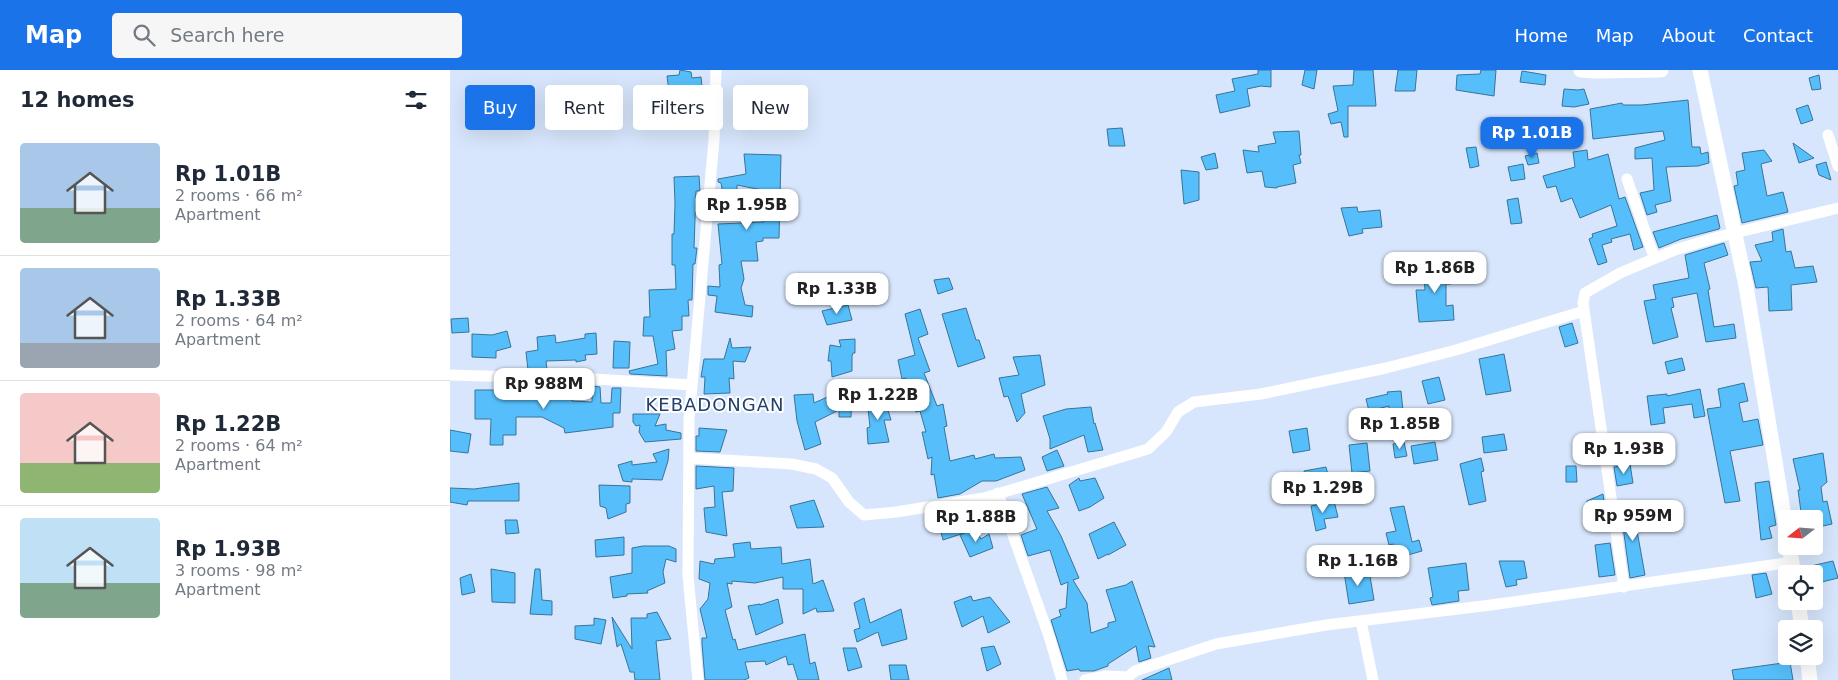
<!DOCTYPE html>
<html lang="en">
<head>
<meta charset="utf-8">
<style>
	:root { --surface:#fff; --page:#f6f6f7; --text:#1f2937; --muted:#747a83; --line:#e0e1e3; --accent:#1a73e8 }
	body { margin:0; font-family:"DejaVu Sans",sans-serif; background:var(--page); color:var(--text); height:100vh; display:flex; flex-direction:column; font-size:19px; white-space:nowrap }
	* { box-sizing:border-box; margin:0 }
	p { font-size:16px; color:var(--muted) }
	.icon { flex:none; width:28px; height:28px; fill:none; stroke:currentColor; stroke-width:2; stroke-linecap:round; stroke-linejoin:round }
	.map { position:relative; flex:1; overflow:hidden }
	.details { display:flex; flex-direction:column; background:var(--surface); width:450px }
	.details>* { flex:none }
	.top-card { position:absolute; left:15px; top:15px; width:475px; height:45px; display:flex; gap:10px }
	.needle { width:32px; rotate:253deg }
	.controls { position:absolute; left:1328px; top:440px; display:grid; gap:10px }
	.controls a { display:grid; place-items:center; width:45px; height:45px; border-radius:5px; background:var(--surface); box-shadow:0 5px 20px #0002; font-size:25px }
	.price { position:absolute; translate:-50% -42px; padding:0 11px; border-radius:10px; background:#fff; color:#222; font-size:16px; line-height:32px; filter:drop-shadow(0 1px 2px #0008) }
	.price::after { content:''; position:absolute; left:50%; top:30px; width:15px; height:11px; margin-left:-8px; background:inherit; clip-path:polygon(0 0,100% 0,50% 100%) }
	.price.selected { background:var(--accent); color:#fff }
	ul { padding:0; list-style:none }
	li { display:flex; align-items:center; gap:15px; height:125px; padding:0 20px }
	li+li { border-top:1px solid var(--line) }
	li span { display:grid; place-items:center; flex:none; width:140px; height:100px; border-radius:5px; color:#555 }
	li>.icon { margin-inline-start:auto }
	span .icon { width:60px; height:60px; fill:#fffc; stroke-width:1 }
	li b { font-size:21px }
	h2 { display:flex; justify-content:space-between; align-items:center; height:60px; padding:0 20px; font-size:21px }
	.pill { padding:0 18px; border-radius:5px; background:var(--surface); box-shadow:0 5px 20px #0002; font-size:18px; line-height:45px }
	.pill.selected { background:var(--accent); color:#fff }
	header { display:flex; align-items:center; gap:30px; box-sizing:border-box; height:70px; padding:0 25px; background:var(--accent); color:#fff }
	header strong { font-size:24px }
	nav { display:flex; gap:28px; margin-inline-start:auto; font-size:18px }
	.search { width:350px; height:45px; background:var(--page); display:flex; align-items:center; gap:12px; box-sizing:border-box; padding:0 18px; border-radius:5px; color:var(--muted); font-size:19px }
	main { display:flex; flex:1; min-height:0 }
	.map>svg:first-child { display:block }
	.building { fill:#56bffb; stroke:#387498 }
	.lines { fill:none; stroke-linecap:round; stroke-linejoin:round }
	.street { stroke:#fff; stroke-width:11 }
	.secondary { stroke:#fff; stroke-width:15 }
	.labels { text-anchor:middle; stroke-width:4; stroke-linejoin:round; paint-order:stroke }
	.quarter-label { font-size:18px; letter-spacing:1px; fill:#23416d; stroke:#fff }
</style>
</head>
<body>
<header>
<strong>Map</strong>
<div class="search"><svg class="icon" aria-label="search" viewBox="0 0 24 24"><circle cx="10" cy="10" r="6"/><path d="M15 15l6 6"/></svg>Search here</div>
<nav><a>Home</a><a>Map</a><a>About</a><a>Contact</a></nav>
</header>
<main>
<section class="details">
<h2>12 homes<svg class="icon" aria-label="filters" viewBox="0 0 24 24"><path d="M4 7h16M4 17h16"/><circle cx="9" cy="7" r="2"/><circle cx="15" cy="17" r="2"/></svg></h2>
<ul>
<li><span style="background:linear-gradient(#a9c7e8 65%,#7fa58c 0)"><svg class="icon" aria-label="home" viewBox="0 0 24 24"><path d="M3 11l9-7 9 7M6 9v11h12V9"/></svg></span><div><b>Rp 1.01B</b><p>2 rooms · 66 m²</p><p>Apartment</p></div></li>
<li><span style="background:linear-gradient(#a9c7e8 75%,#9aa5b1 0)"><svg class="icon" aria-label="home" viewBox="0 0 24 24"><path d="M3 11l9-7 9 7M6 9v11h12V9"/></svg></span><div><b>Rp 1.33B</b><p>2 rooms · 64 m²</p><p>Apartment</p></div></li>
<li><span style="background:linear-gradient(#f6c9c9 70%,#8fb573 0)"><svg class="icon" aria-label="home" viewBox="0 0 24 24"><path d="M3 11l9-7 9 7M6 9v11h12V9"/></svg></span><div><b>Rp 1.22B</b><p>2 rooms · 64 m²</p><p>Apartment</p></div></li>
<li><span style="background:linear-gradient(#bfe0f5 65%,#7fa58c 0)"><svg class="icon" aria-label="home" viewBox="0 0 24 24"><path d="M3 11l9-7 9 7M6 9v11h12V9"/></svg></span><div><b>Rp 1.93B</b><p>3 rooms · 98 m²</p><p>Apartment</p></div></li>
</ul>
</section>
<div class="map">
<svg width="1388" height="610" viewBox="0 0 1388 610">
	<rect width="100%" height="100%" fill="#d7e6fc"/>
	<path class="building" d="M230 0 241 2 242 8 251 7 253 25 220 29 217 6 229 5Z
		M808 0H821V17L811 16 797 19 800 36 770 43 766 25 785 21 782 9 808 4Z
		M855 0H867L864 19 852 15Z
		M904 0H923L926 36H898V67H894L891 52 881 54 878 44 888 41 883 16 903 15Z
		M948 0H967L965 21H945Z
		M1031 0H1046L1044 26 1006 20 1007 5 1030 4Z
		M1072 1 1096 5 1095 15 1070 12Z
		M1369 5 1371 19 1362 20 1359 8Z
		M1114 19 1128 20 1134 19 1139 34 1124 37 1112 36Z
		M1238 30 1242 77H1250L1251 84 1258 82 1259 93 1248 96 1216 97 1221 131 1205 135 1207 142 1197 145 1190 123 1204 120 1202 88 1185 89V78L1215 70 1213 61 1143 69 1140 39 1172 33 1173 35H1192Z
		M1358 35 1363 50 1351 54 1346 39Z
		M672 58 675 76H659L657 59Z
		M849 61 851 85H849L851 93 843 95 846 113 827 117V118L815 117 812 101 797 103 793 80 809 82 808 76 826 73 823 62Z
		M1343 73 1364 88 1349 93Z
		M1026 77 1029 96 1020 98 1016 78Z
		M1137 80 1138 90 1158 84 1169 129 1175 127 1193 177 1184 180 1180 164 1161 169 1162 172 1152 175 1157 192 1148 195 1139 169 1143 167 1142 164 1167 156 1161 135 1130 148 1122 128 1111 132 1106 116 1097 118 1093 106 1125 97 1123 82Z
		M1314 80 1322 91 1311 94 1317 126 1333 122 1338 142 1292 153 1284 116 1288 115 1286 102 1295 100 1292 83Z
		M765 83 768 98 756 100 751 87Z
		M1087 83 1089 93 1078 95 1075 86Z
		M294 84 331 85 329 168H313V171L306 172 308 191H291L294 209 291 218 295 235 303 236 302 247 265 242 267 226 258 225V216L270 217 269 195 272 194 268 154 314 152 312 120 287 115V121L273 124 271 113 268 112V109L296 104Z
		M1376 92 1381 110 1369 105 1366 95Z
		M1073 94 1075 109 1061 111 1058 97Z
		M731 100 749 102V130L734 134Z
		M249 106 250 121H246L244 178H247L245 194H243L242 230H238L239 246H232V260L222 261 225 279 216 281 217 306 180 304 179 301 208 294 203 266H193L194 247H200L199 220 226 219 225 195H222V164H224L225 133 224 107Z
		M1068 128 1072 153 1061 154 1057 130Z
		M907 137 908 142 930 140 932 157 912 159 913 163 899 166 891 138Z
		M1267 145 1270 158 1269 159 1231 169 1209 178 1203 162Z
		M1333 159 1336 182 1341 181 1345 198 1363 196 1367 212 1341 215 1342 240 1319 241 1318 217 1306 218 1300 192 1312 191 1305 175 1323 171 1322 162Z
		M1274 173 1278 185 1254 193 1260 219 1258 220 1264 257 1284 254 1286 268 1256 272 1247 223 1222 228 1224 237 1221 238 1228 267 1203 274 1194 231 1206 229 1203 215 1239 208 1235 185Z
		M987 190V197L1001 198V214H996V236L1003 235 1004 250 969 252 966 220H975L973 191Z
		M499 208 503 219 488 224 484 210Z
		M398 235 402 250 377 255 372 241Z
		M516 238 526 270H529L535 288 508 297 492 244Z
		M470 239 478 264 468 268 480 301 474 303 487 336 493 334 497 356 494 357 500 391 524 385 525 389 544 384 545 388 571 387 575 400 546 411H532L510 424 488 428 484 404 481 405 482 387 478 389 472 362H476L470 341 466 342 456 308 452 309 448 290 465 285 455 244Z
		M18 248 19 262 2 263 1 249Z
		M1122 253 1128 273 1115 277 1109 257Z
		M57 261 61 277 46 281V288L22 287V264L42 265Z
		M146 263 147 284 135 285 136 290 126 292V290L96 291 97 300H78L76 282 88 280 87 267 105 265 106 273 135 268V264Z
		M280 268 282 278 301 277 295 292 283 291 284 309 279 308 280 323 254 324 255 307H251L254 289H274Z
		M405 269V283H403L402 286V301L382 307 381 291H378L380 275 391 277 389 270Z
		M164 271 180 272 179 298H163Z
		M1054 284 1061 321 1036 325 1029 289Z
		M590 285 595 315 571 324 575 343 567 352 558 326 554 327 549 308 569 305 563 287Z
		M1232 288 1235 300 1218 304 1215 292Z
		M989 307 995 330 978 334 972 311Z
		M1294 313 1298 331 1289 333 1293 352 1308 349 1313 375 1280 381 1290 431 1275 433 1257 339 1271 337 1268 319Z
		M142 316 150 317 151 333H161L162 318H171L170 343H163V357L115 363 114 358 92 347H66V365H53V375H40L41 349H25V320H74V317H85V325L120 319 122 331 142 332Z
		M402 316 401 347H389V340L365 352 371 374 355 380 347 351 344 325 363 324 364 333Z
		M1250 319 1255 346 1244 348 1242 334 1213 338 1215 353 1201 355 1197 326 1217 324V326Z
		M951 321 953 341 939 342V336L919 341 916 329 938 324 937 322Z
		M417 329 435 330 441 350H434L439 372 418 374 417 358 420 357Z
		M641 337 644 354 645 353 653 380 638 382 634 365 600 379V369L593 346 616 339Z
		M183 344H210L205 356 216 354V360L231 363V369L195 372 189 362 190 355 186 356 183 352Z
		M249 358 277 360 270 382 246 381V366H249Z
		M857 358 860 380 843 383 839 361Z
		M0 360 21 364 18 383 0 381Z
		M1054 364 1057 380 1034 383 1032 367Z
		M954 372 957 386 945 388 943 374Z
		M985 372 988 390 964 394 961 376Z
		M917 373 920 401 902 403 899 375Z
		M1146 373 1148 388 1140 390 1137 375Z
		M219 379 218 391 212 410 182 409V412L173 411 168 395 182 391V395L207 392 203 384Z
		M607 380 614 396 597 401 592 387Z
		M1373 383 1377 412 1371 417 1373 432 1377 431 1382 454 1364 458V449H1352L1348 420H1350L1343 389Z
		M1031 388 1034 401 1031 402 1036 431 1019 435 1010 394Z
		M1180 394 1183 413 1167 416 1164 397Z
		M246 396 284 398 283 421 272 422 277 466 256 462 254 438 265 437 264 416 246 419Z
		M1116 396H1126L1127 412H1116Z
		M876 397 880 413 858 419 854 401Z
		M629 408 630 411 645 408 654 428 640 437 629 441 619 415Z
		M1319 411 1326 455 1319 457 1322 468 1311 470 1305 413Z
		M69 413V431H18L17 435 0 432V418L24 419Z
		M149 415 180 416V433L176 434V442L158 449 156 438 150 436Z
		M597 417 609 438 597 441 611 466 629 508 623 510 637 533 641 563 658 557V553L666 551 656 520 676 515 682 511 705 577 698 576 701 588 689 592 686 576 658 594V596L644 601H630L629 599 617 601 601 550 611 546 609 540 616 538 618 512 611 515 600 480 578 486 571 465 587 459 572 424Z
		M1153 424 1155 439 1135 442 1137 431Z
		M364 430 374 457 347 458 340 436Z
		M884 431 888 447 874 449 876 458 866 461 861 436Z
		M954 436 962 472 969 470 972 481 947 488 943 474 939 475 936 463 946 461 940 438Z
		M1188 438 1191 452 1186 455 1195 505 1180 508 1171 442Z
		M512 439 517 462 493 470 486 443Z
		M55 450H67L69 463 56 464Z
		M664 452 676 475 658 485V484L648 489 639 464Z
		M524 458 531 469 539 464 543 478 520 487 510 465Z
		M174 467V485L146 487 145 470Z
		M300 472 301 479 331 477 332 494 360 489 363 514 373 510 384 541 367 542 366 538 353 544V519H333V507L305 513 282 511V514L277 513 282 537 275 540 283 570 285 569 288 580 355 564 360 594 365 592 369 610H348L343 594 338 595 336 586 316 595 315 591 295 592 299 608 294 610H255L252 574V568H257L250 539 258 529 260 513 249 509 250 491 264 494 265 489 285 487 283 474Z
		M1160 473 1165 505 1149 507 1145 475Z
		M193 476H219L226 479V492L216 489 213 502 215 513 197 521 198 523 177 524V526L163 528 160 507 182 503V478Z
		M1049 491H1074L1077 508 1066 510 1067 515 1056 517Z
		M1383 491 1388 508 1364 514V504H1353L1352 498Z
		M1016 493 1019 520 1008 521 1009 531 982 535 980 528 983 527 978 498Z
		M912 498 914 507 920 506 924 530 899 534 894 502Z
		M41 499 65 503V533L42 532Z
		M85 499H90L92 530 102 531V545L80 544Z
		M1316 503 1322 524 1306 528 1302 505Z
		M21 504 25 522 12 525 10 508Z
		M521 526 523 531 540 527 560 552 538 563 533 546 512 557 504 532Z
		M414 528 420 553 451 539 457 569 432 576 428 562 407 572 404 560 410 558 404 533Z
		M328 529 333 553 306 565 298 536 310 534V535Z
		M207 542 221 569 206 571 210 610H185L184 602H180L171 574 167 577 162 547 182 579 181 548H197V544Z
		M144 548 156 550 151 574 125 569V556L144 555Z
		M544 576 551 594 537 601 531 578Z
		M393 578H406L412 597 398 601Z
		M1340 592 1343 610H1284L1282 600Z
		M439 595H456L459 610H441Z
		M719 598 722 610H692Z"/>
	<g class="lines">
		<path class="street" d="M1378 65 1388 96
			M1177 109 1204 187
			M0 305 143 309 242 315
			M239 388 342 394 366 399 382 408 399 432 414 445 446 442 534 428 698 379 716 362 728 342 744 332 811 324 936 298 1006 280 1134 241
			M548 423 599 566 612 610
			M1174 517 1133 233 1135 223 1170 203 1225 180 1268 167 1388 138
			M911 551 923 610
			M248 610 238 506 239 349 264 70 266 0
			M635 610 656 606 678 607
			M677 610 678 607 685 601 766 574 876 555 1041 535 1342 492"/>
		<path class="secondary" d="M1131 0 1146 1 1211 0
			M1250 0 1296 216 1336 458
			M1339 476 1344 504
			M1348 531 1352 559
			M1357 586 1360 610"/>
	</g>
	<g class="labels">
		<g class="quarter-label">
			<text x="265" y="341">KEBADONGAN</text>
		</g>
	</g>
</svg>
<div class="controls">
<a><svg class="needle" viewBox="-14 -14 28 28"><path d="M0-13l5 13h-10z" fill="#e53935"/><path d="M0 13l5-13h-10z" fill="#747a83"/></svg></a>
<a><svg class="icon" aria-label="locate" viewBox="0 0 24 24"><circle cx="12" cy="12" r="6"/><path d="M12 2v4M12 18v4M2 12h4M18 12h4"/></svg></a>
<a><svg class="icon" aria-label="layers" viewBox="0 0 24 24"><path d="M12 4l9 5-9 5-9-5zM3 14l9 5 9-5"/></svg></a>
</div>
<b class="price selected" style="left:1082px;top:89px">Rp 1.01B</b>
<b class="price" style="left:297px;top:161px">Rp 1.95B</b>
<b class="price" style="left:985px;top:224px">Rp 1.86B</b>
<b class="price" style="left:387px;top:245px">Rp 1.33B</b>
<b class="price" style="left:94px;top:340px">Rp 988M</b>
<b class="price" style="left:428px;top:351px">Rp 1.22B</b>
<b class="price" style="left:950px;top:380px">Rp 1.85B</b>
<b class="price" style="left:1174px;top:405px">Rp 1.93B</b>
<b class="price" style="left:873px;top:444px">Rp 1.29B</b>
<b class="price" style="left:1183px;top:472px">Rp 959M</b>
<b class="price" style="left:526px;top:473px">Rp 1.88B</b>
<b class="price" style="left:908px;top:517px">Rp 1.16B</b>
<div class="top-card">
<a class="pill selected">Buy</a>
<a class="pill">Rent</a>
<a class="pill">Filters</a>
<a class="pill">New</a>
</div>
</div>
</main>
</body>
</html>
